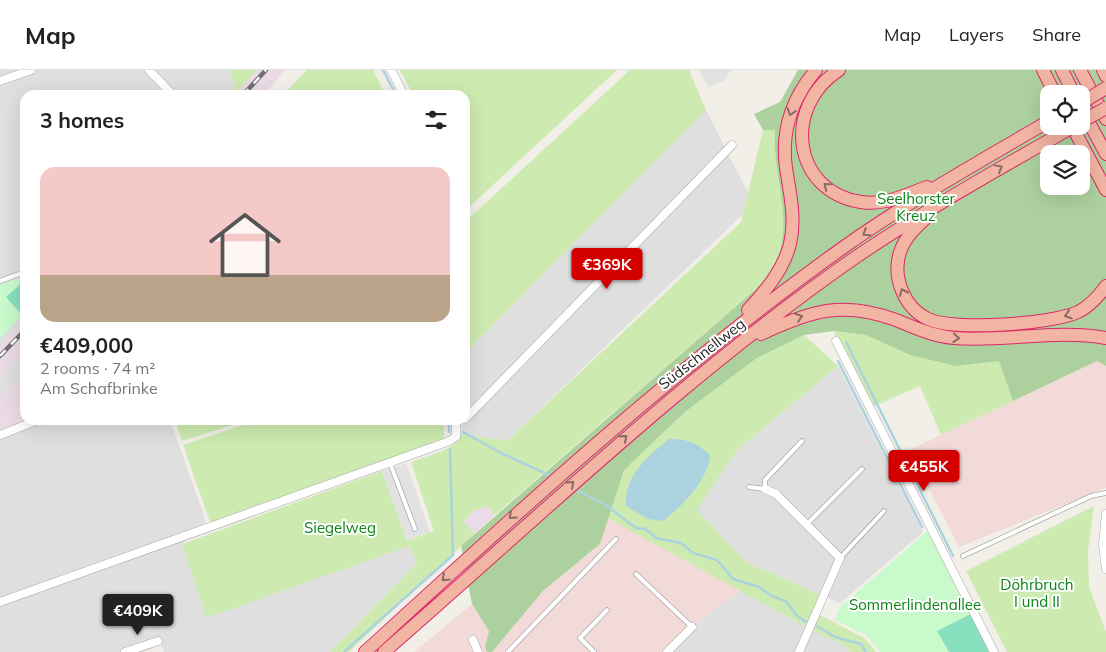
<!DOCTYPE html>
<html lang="en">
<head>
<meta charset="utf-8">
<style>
	:root { --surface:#fff; --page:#f2f2f2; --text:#222; --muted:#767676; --line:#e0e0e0; --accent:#d40000 }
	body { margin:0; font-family:Mulish,sans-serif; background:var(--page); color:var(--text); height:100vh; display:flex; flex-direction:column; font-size:19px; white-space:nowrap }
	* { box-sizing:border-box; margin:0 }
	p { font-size:16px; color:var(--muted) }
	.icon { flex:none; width:28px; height:28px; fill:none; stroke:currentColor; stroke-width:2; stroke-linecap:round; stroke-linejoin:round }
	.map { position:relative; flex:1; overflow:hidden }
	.sheet { position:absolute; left:20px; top:20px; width:450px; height:335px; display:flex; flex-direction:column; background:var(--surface); border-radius:15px; box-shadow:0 5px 20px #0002 }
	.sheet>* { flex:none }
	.controls { position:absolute; left:1040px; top:15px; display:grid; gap:10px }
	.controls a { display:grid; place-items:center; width:50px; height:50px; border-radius:10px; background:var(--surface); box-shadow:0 5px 20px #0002; font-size:25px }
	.price { position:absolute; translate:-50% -42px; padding:0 11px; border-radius:5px; background:var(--accent); color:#fff; font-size:16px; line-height:32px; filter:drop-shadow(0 1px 2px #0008) }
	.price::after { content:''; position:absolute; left:50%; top:30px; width:15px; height:11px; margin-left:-8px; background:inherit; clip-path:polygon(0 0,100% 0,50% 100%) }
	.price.active { background:#222; color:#fff }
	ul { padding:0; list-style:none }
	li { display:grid; align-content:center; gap:10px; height:265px; padding:0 20px }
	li+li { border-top:1px solid var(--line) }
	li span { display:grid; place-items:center; height:155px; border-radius:15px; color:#555 }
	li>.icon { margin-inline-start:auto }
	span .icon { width:90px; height:90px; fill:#fffc; stroke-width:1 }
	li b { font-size:21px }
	h2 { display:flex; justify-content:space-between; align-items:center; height:60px; padding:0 20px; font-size:21px }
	header { display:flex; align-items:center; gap:30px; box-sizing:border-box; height:70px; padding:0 25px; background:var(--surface); border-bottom:1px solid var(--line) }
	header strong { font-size:24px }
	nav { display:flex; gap:28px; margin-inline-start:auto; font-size:18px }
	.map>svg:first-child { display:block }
	.residential { fill:#e0dfdf }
	.commercial { fill:#f2dad9 }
	.industrial { fill:#ebdbe8 }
	.grass { fill:#cdebb0 }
	.forest { fill:#add19e; fill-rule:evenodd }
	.park { fill:#c8facc }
	.pitch { fill:#88e0be }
	.parking { fill:#e2e2e2 }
	.water { fill:#aad3df }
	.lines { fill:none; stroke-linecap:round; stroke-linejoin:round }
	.stream { stroke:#aad3df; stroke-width:2.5 }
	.service-casing { stroke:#a9a9a9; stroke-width:5.5 }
	.minor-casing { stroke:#a9a9a9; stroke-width:9 }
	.trunk-casing { stroke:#dc2a67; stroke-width:14 }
	.service { stroke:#fff; stroke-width:4 }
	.minor { stroke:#fff; stroke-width:8 }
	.trunk { stroke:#f2b4a3; stroke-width:12 }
	.rail-casing { stroke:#707070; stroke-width:4.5 }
	.rail { stroke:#fff; stroke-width:2.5; stroke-dasharray:8; stroke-linecap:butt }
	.trunk-bridge-casing { stroke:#dc2a67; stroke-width:14; stroke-linecap:butt }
	.trunk-bridge { stroke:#f2b4a3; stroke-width:12 }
	.oneway { stroke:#8a6b62 }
	.labels { text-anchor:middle; stroke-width:4; stroke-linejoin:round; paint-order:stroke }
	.park-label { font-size:15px; fill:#0c8416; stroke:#fff }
	.street-label { font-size:15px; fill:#222; stroke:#fff }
</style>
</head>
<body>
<header>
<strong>Map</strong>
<nav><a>Map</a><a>Layers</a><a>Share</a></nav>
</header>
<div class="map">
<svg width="1106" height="582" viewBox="0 0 1106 582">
	<rect width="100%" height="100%" fill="#f2efe9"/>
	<path class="residential" d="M0 0H229L237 22 234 25H25V251L0 277Z
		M706 40 750 127 742 145 507 371 462 364V350H465V283Z
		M25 282V350H170L206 451 182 474 207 547 409 475 417 493 330 582H164L161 575 143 582H0V306Z
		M838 296 923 462 840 533 746 492 696 440 737 380Z
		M740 520 825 567 843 574 851 582H667L692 557Z"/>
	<path class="commercial" d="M1097 291 1106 296V418L959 477 909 380Z
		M607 447 740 520 692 557 667 582H492L543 521 600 474Z
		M472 534 489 561 485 577 487 582H414Z"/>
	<path class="industrial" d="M257 0H285L264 25H234Z
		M25 251V282L0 306V277Z
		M18 311 25 333V350L0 359V327Z
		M486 436 495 445 474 464 464 451 474 441Z"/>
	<path class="grass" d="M229 0H257L237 22Z
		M307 0H373L386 25H283Z
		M400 0H617L465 141V25H413Z
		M630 0H689L706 40 465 283V152Z
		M763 60H775C772 100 792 143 780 182 776 196 766 207 757 218L495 445 486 436 474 441 464 451 474 464 349 582H330L417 493 409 476 206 548 182 474 382 401 407 471 434 461 411 392C426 386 456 380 462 364L507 371 741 152Z
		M834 261 866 265 910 285 1000 291 1013 331 941 365 920 316 870 338 836 271Z
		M804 265 838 296 737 380 697 440 746 492 821 525 814 542 864 568 876 582H851L843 574 825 567 607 448 624 400 685 342 757 288Z
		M175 350H249L182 371Z
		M258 350H444V368L211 455 183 375Z
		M1094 436 1088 481 1089 517 1106 562V582H1007L966 501Z"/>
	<path class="forest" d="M798 0H1106V296L1097 291 1013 331 999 291 956 296 910 285 866 265 834 261 804 265 757 288 685 342 624 400 600 474 543 521 492 582H487L485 577 489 561 472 534 461 476 757 218C766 207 776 195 780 181 791 142 772 100 775 60H763L754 44 780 32ZM1049 24H1081V56H1049ZM1049 84H1081V116H1049Z"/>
	<path class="park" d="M25 206V243L0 268V215Z
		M930 459 994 582H880L866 565 835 550 840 537Z"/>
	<path class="pitch" d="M25 210V243L22 245 6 227Z
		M973 543 992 582H949L937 561Z"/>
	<path class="parking" d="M699 0H731L724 11 708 18Z
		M406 393 430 462 407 471 382 401Z"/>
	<path class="water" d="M669 369C686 369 698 372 710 386 707 411 683 435 663 451L648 449 626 436C624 406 647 387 669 369Z"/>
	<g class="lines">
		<path class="stream" d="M383 0 396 25
			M846 272 953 486
			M838 291 922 457
			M449 353V362
			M463 362 501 383 553 407
			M575 419 606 435 636 458 646 459 656 468 681 473 693 483 717 490 733 509 759 517 770 525 787 532 796 545 806 552
			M817 556 835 567 861 574 866 582
			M344 582 453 485 450 379"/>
		<g class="service-casing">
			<path id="service" d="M0 211 25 202
				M390 393 415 459
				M749 417 765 419V410L802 371
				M807 454 862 399
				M963 486 1091 426 1106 423
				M840 488 884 441
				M636 504 692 557
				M508 582 616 469
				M594 582 580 568 607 540"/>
		</g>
		<g class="minor-casing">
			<path id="minor" d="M149 0 171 23
				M391 0 404 25
				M0 11 31 0
				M836 271 994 582
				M465 349 732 75
				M0 365 38 350
				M765 419 776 424 840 488 799 582
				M1106 444 1103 474 1106 499
				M0 532 447 372 456 367V350
				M473 570 478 582
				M125 582 158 571
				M667 582 692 557"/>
		</g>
		<g class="trunk-casing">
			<path id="trunk" d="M839 0C783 36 791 121 861 132 884 136 905 125 927 117
				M1043 0 1055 24
				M1062 0 1074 24
				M1080 0 1106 49
				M1103 0 1106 6
				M1081 38 1106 84
				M1072 56 1106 120
				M928 146C917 156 905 167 900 182 892 207 904 238 928 249 955 261 1052 254 1078 242 1090 236 1098 227 1106 216
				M748 240C766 220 783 201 790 174 796 148 790 124 786 98 781 61 792 28 816 0
				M761 264C810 241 843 230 896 250 915 258 933 266 954 268 1005 272 1056 259 1106 268
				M365 582C519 441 671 301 841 179 907 132 979 92 1049 51
				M384 582C538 448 685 306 853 189 916 146 982 108 1048 71"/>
		</g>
		<use href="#service" class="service"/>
		<use href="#minor" class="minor"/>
		<use href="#trunk" class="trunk"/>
		<g class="rail-casing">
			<path id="rail" d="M243 25 266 0
				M0 286 25 260"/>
		</g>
		<use href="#rail" class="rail"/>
		<g class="trunk-bridge-casing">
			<path id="trunk-bridge" d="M1081 33 1106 18
				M1081 52 1106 38
				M1048 71 1074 56"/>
		</g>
		<use href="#trunk-bridge" class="trunk-bridge"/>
	</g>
	<defs><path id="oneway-chevron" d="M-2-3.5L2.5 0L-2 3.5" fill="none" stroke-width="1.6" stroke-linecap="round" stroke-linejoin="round" transform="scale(1.25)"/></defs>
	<g class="oneway">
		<use href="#oneway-chevron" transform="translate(791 42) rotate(108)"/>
		<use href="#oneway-chevron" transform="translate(999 98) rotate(-29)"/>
		<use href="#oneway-chevron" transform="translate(827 116) rotate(-141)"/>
		<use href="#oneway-chevron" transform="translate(866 163) rotate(147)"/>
		<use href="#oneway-chevron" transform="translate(903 222) rotate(-114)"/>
		<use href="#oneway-chevron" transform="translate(1068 245) rotate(162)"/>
		<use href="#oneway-chevron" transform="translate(799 247) rotate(-20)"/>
		<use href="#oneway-chevron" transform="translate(956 268) rotate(4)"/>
		<use href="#oneway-chevron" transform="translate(624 368) rotate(-40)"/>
		<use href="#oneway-chevron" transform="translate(571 414) rotate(-42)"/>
		<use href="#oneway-chevron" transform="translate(512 446) rotate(138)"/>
		<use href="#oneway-chevron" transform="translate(445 508) rotate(137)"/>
	</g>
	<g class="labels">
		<g class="park-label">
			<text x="916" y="134">Seelhorster<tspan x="916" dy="17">Kreuz</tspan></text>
			<text x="340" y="463">Siegelweg</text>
			<text x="1037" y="520">Döhrbruch<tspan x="1037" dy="17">I und II</tspan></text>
			<text x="915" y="540">Sommerlindenallee</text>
		</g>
		<g class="street-label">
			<text transform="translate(702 284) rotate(-38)" y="5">Südschnellweg</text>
		</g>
	</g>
</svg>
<div class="controls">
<a><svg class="icon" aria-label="locate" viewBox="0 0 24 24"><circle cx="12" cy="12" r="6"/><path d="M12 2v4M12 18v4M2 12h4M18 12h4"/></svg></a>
<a><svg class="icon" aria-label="layers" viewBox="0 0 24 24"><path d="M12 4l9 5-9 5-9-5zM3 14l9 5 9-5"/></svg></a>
</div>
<b class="price" style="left:607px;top:220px">€369K</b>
<b class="price" style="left:924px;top:422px">€455K</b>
<b class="price active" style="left:138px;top:566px">€409K</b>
<section class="sheet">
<h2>3 homes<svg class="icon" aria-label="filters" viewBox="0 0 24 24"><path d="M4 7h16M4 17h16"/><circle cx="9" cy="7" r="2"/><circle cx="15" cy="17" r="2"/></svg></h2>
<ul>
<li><span style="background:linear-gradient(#f6c9c9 70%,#b9a48a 0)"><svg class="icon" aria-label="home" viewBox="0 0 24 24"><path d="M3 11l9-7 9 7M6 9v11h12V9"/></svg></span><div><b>€409,000</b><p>2 rooms · 74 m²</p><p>Am Schafbrinke</p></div></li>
</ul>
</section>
</div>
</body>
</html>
